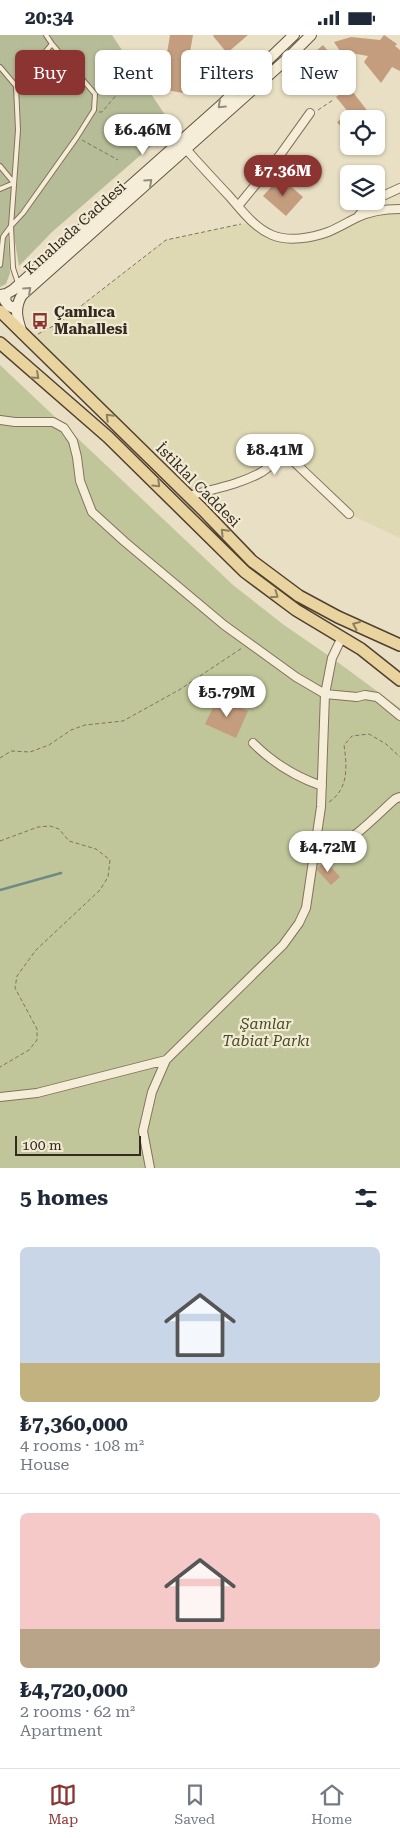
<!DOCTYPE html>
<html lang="en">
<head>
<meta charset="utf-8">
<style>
	:root { --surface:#fff; --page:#f2f2f3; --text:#1f2937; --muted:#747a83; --line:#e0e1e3; --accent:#8b3432 }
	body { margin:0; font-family:"Roboto Serif",serif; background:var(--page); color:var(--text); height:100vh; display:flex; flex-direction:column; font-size:19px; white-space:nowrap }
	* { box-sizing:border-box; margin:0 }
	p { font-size:16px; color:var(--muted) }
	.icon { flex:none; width:28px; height:28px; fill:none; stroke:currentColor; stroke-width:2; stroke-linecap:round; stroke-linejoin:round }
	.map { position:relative; height:1133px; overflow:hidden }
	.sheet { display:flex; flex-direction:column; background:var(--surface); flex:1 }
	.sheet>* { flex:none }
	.hud { position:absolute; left:15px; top:15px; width:370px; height:45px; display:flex; gap:10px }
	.fabs { position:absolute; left:340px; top:75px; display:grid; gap:10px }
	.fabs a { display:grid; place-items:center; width:45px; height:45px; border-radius:8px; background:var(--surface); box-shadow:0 1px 4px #0004; font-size:25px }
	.scale { position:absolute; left:15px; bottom:12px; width:126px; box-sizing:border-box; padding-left:5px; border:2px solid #342a1f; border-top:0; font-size:14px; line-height:18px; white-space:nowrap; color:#342a1f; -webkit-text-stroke:4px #f2ead3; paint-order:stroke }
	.price { position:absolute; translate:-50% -42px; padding:0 11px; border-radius:18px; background:#fff; color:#222; font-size:16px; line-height:32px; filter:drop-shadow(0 1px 2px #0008) }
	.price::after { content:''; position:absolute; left:50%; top:30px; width:15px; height:11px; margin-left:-8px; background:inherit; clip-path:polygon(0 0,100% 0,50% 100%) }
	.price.active { background:var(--accent); color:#fff }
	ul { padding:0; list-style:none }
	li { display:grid; align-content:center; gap:10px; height:265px; padding:0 20px }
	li+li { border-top:1px solid var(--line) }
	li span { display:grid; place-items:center; height:155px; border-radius:8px; color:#555 }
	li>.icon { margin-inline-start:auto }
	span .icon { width:90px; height:90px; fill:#fffc; stroke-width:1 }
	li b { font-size:21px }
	h2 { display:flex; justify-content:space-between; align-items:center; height:60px; padding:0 20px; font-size:21px }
	.chip { padding:0 18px; border-radius:8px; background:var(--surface); box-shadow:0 1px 4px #0004; font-size:18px; line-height:45px }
	.chip.active { background:var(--accent); color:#fff }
	.status { display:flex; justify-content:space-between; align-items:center; height:35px; padding:0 25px; background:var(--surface); direction:ltr }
	.status svg { height:14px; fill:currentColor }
	.menu { display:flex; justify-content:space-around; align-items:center; height:70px; border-top:1px solid var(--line); background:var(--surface); font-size:14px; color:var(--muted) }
	.menu a { display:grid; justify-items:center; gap:2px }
	.menu .active { color:var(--accent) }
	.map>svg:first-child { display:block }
	.farmland { fill:#ded8b3 }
	.green { fill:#c0c699 }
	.cemetery { fill:#b7bc98 }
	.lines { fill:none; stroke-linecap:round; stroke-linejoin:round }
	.stream { stroke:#6e8a84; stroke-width:2.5 }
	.building { fill:#c49d7e }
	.lane-casing { stroke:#82725c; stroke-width:6 }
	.street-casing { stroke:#82725c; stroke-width:10 }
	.secondary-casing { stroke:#645340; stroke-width:12 }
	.primary-casing { stroke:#504030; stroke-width:14 }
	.path { stroke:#82725c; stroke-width:1; stroke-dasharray:4 2.5; stroke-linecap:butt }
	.lane { stroke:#f5edd7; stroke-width:4 }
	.street { stroke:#f5edd7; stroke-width:8 }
	.secondary { stroke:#f5edd7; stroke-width:10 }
	.primary { stroke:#e9d4a0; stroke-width:11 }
	.oneway { stroke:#948c7b }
	.oneway2 { stroke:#8e7f60 }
	.labels { text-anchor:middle; stroke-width:4.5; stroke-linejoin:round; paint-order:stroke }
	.street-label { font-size:15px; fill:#342a1f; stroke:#f2ead3 }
	.poi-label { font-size:15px; font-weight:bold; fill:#342a1f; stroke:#f2ead3; text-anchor:start }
	.park-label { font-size:15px; font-style:italic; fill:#434e28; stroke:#f2ead3 }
</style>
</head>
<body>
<div class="status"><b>20:34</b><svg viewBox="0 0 49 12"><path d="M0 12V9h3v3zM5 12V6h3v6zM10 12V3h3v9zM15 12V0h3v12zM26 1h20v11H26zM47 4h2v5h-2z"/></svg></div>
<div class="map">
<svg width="400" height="1133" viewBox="0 0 400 1133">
	<rect width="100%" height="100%" fill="#e9dfc4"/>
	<path class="farmland" d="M400 174V503L349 479 289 422 260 438 189 461 22 299H37L59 288 166 205 252 187 272 200 301 203 351 186Z"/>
	<path class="green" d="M0 330 233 550 284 590 332 623 400 673V1133H0Z"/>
	<path class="cemetery" d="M0 0H112L173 92 52 197 19 231 13 195 8 201 10 238 6 249 0 252Z"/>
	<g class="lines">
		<path class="stream" d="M0 855 61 838"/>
	</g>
	<path class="building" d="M170 0H193L183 58 161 54Z
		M214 0H248L227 18 213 1Z
		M384 0 397 9 395 11 400 15V36L392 32 381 48 364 27 368 21 340 16 334 7 351 2 380 5Z
		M323 10 345 36 334 45 327 36 314 47 300 30Z
		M349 52 369 78 362 84H349V95L345 97 337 87 349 78 336 62Z
		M280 142 303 162 286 181 263 161Z
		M218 662 248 676 236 703 205 689Z
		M326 826 340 842 331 850 316 834Z"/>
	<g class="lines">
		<g class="lane-casing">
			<path id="lane" d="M0 32 16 51 18 95 11 191 13 233 18 248
				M16 51 52 9 46 0
				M0 131 14 148 0 154
				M0 230 3 202 11 191 23 178 77 102 94 75 95 59 52 9"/>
		</g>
		<g class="street-casing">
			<path id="street" d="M186 114C200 130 215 146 230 162 242 176 255 193 272 200 288 207 312 203 328 197 338 193 346 188 356 183 370 176 384 174 400 174
				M376 164 400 153
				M238 171 280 120 310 78
				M359 180 373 166
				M0 385 15 387H53L64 393 73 406 77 422 80 446 92 477 125 507 224 590 296 642 325 659 357 662 365 660 377 662 400 681
				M189 461C212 454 238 450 260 438 270 433 277 421 289 422L349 479
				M253 708C273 728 296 742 322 751
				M315 813C320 813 326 814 331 813 348 811 381 776 395 764L400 762
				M0 1062 37 1058 166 1025 283 910 299 888 306 873 321 772 325 659 332 623 342 602
				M150 1133 143 1096 152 1057 166 1025"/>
		</g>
		<g class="secondary-casing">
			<path id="secondary" d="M6 259 5 266 9 271 14 273 17 271
				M0 260 6 259 13 255 219 72 294 0
				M22 298C17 284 14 273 22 260L288 23 311 0"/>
		</g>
		<g class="primary-casing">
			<path id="primary" d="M0 276 202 474 252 526 299 561 338 582 400 610
				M0 308 108 402 245 537 296 575 361 614 400 645"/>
		</g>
		<path class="path" d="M318 75 333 65
			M99 77H102L135 38
			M82 105 118 125
			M38 299 59 288 166 205 241 189
			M0 723 11 716 30 717 49 710 71 695 85 690 123 686 179 655 242 613
			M329 767C349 754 347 731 344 710L352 701 369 699 386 709 400 722
			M0 806 38 792 50 791 59 794 69 806 96 814 110 825 108 842 100 855 36 915 17 941 15 953 37 994V1005L29 1015 0 1032"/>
		<use href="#lane" class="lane"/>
		<use href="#street" class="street"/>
		<use href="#secondary" class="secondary"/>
		<use href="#primary" class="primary"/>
	</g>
	<defs><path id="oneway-chevron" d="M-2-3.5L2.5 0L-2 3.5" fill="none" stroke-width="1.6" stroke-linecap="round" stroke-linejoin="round" transform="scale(1.25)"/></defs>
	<g class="oneway">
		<use href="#oneway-chevron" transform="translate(221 70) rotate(137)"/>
		<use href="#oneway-chevron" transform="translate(149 147) rotate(-42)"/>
		<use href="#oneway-chevron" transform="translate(28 255) rotate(-42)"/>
	</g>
	<g class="oneway2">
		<use href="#oneway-chevron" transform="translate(36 341) rotate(42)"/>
		<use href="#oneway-chevron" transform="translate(109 382) rotate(-135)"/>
		<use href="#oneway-chevron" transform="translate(157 449) rotate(44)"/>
		<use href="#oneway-chevron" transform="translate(224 497) rotate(-134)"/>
		<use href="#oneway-chevron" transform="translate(275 560) rotate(35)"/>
		<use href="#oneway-chevron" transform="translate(356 590) rotate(-156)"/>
	</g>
	<defs>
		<g id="bus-bare" transform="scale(1.35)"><path d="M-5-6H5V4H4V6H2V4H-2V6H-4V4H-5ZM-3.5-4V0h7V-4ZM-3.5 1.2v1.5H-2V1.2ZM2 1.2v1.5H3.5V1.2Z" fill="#8b3432" stroke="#f2ead3" stroke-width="2.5" paint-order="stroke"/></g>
	</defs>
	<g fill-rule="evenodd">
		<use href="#bus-bare" x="40" y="286"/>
	</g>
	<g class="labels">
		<g class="street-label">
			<text transform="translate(75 193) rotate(-42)" y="5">Kınalıada Caddesi</text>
			<text transform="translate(198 450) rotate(45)" y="5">İstiklal Caddesi</text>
		</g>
		<g class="poi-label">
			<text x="54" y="282">Çamlıca<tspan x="54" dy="17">Mahallesi</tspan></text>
		</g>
		<g class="park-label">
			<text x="266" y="994">Şamlar<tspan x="266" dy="17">Tabiat Parkı</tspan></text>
		</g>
	</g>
</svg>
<div class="fabs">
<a><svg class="icon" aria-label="locate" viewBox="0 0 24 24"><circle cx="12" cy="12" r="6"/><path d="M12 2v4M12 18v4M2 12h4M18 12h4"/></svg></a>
<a><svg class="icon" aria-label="layers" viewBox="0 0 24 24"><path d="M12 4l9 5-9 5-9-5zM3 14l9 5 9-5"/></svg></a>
</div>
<div class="scale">100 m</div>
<b class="price" style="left:143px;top:121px">₺6.46M</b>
<b class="price active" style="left:283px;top:162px">₺7.36M</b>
<b class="price" style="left:275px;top:441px">₺8.41M</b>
<b class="price" style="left:227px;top:683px">₺5.79M</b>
<b class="price" style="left:328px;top:838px">₺4.72M</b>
<div class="hud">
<a class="chip active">Buy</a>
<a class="chip">Rent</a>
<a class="chip">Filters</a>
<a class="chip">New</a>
</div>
</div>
<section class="sheet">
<h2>5 homes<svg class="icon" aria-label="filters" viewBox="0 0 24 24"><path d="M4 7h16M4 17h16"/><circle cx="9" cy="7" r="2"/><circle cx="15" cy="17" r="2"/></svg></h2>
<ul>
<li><span style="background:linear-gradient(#c9d6e8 75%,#c2b280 0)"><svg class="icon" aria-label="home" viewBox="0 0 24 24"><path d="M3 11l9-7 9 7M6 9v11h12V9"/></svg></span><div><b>₺7,360,000</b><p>4 rooms · 108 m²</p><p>House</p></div></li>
<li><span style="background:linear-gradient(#f6c9c9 75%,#b9a48a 0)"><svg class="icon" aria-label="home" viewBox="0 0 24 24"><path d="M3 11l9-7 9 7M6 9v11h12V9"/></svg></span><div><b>₺4,720,000</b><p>2 rooms · 62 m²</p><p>Apartment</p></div></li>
</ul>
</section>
<nav class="menu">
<a class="active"><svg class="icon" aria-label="map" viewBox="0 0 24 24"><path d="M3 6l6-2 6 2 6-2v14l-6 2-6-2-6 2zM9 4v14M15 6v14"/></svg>Map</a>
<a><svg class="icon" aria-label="saved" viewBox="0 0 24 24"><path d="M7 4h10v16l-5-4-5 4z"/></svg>Saved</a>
<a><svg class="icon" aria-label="home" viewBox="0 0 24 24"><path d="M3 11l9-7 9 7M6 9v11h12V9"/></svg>Home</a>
</nav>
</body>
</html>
